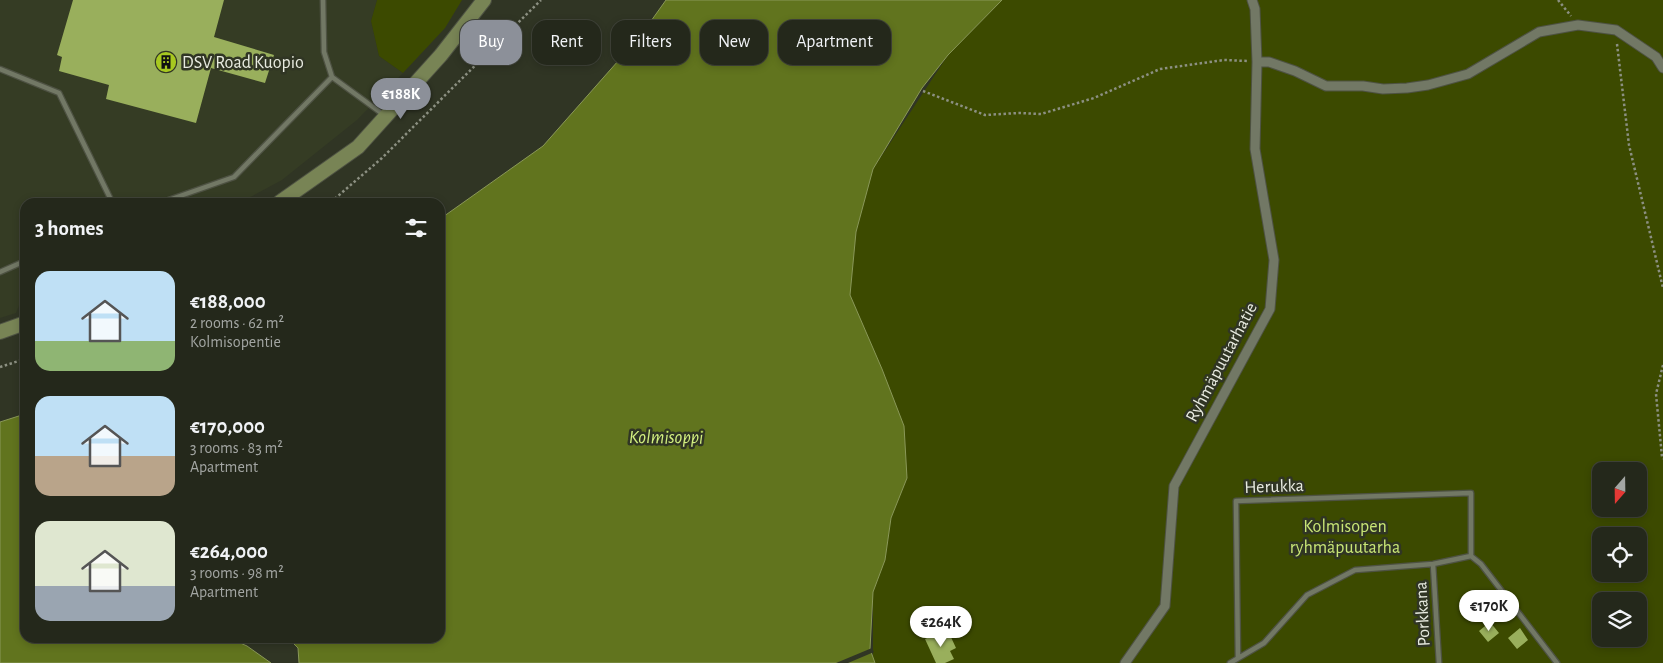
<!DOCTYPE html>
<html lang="en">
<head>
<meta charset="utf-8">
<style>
	:root { --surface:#24281b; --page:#303428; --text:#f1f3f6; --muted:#a3a6a3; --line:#41443a; --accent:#8c9099 }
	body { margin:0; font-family:"Alegreya Sans",sans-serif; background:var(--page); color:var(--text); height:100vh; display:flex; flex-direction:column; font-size:19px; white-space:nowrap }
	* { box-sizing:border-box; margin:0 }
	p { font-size:16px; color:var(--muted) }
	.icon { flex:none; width:28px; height:28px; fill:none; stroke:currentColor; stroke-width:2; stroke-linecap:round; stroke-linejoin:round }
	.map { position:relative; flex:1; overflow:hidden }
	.side { position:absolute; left:20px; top:198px; width:425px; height:445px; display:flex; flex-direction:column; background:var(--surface); border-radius:15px; box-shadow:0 2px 8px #0003,0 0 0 1px var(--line) }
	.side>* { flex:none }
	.hud { position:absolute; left:460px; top:20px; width:475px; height:45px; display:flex; gap:10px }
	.needle { width:32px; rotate:200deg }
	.fabs { position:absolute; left:1592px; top:462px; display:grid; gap:10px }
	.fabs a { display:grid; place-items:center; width:55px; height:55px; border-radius:10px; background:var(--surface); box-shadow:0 2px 8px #0003,0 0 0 1px var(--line); font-size:25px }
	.price { position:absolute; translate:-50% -42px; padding:0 11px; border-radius:18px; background:#fff; color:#222; font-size:16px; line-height:32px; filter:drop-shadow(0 1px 2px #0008) }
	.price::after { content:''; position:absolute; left:50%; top:30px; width:15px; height:11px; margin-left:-8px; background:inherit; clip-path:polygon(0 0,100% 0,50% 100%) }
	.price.current { background:var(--accent); color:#fff }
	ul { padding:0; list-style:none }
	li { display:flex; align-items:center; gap:15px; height:125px; padding:0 15px }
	li span { display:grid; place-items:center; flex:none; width:140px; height:100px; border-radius:15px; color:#555 }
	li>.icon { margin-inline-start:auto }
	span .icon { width:60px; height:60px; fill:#fffc; stroke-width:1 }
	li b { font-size:21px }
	h2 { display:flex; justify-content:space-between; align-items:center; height:60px; padding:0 15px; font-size:21px }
	.chip { padding:0 18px; border-radius:15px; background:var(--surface); box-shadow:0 2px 8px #0003,0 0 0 1px var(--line); font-size:18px; line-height:45px }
	.chip.current { background:var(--accent); color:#fff }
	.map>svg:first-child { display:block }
	.built { fill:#353c24 }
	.green { fill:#3c4a00; fill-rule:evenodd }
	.water { fill:#61741e; stroke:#8a9858 }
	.pier { fill:#303524 }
	.building { fill:#99af5c }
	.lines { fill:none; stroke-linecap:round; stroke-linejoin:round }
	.lane-casing { stroke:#4e5243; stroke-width:7 }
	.street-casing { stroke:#4e5243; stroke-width:11 }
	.secondary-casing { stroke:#4e5243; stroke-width:16 }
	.path { stroke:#8c9082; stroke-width:2.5; stroke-dasharray:2.5 2.5; stroke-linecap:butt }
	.lane { stroke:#727865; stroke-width:4.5 }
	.street { stroke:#727865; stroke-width:9 }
	.secondary { stroke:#788455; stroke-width:14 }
	.labels { text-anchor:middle; stroke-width:5; stroke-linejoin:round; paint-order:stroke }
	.poi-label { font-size:18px; fill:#e8ebe0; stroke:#303524; text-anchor:start }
	.street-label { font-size:18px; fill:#e8ebe0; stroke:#303524 }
	.park-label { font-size:18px; fill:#c9e676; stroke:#303524 }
	.water-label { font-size:19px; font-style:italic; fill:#d3f080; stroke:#303524 }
</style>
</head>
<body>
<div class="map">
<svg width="1663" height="663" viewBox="0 0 1663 663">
	<rect width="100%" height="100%" fill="#303524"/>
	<path class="built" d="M0 0H377L371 21 379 56 403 73 357 120 282 180 241 202H25V295L23 296 16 313 0 318Z"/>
	<path class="green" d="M377 0H462L445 28 403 73 379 56 371 21Z
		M1002 0H1663V663H875L873 658V592L885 560 891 518 907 478 850 295 856 232 873 169 948 55ZM1601 471H1639V509H1601ZM1601 536H1639V574H1601ZM1601 601H1639V639H1601Z"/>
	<path class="water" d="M666 0H1002L948 55 922 88 873 169 856 232 850 295 882 369 904 426 907 478 891 518 885 560 873 592 870 649 875 663H299L298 648 288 638H440V219L543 146 641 35Z
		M25 414V638H229L247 646 271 663H0V422Z"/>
	<path class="pier" d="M872 648 874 652 848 663H836Z"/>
	<path class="building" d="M73 0H224L214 37 274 55 265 83 211 68 196 123 106 99 109 85 59 71 62 57 57 55Z
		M1487 590 1496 601 1485 610 1476 599Z
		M1490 622 1499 633 1488 642 1479 631Z
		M1520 628 1528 640 1517 649 1508 638Z
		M940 632 943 639 950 635 956 648 950 651 954 659 945 663H936L925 639Z"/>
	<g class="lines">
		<g class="lane-casing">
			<path id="lane" d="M323 0 324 52 332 77 384 115
				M0 69 59 93 112 202
				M163 202 234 177 332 77
				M0 272 25 261
				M1471 556 1481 564 1557 663
				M1433 564 1439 663
				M1238 658 1236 501 1471 493V556
				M1230 663 1264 643 1307 595 1355 570 1433 564 1471 556"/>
		</g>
		<g class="street-casing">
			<path id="street" d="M1257 62H1269L1295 71 1326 86H1363L1383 89 1407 88 1428 85 1468 74 1539 32 1578 25 1616 30 1656 57 1663 68
				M1125 663 1165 606 1174 486 1270 309 1274 260 1255 149 1257 62 1255 9 1252 0"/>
		</g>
		<g class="secondary-casing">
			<path id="secondary" d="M280 202 358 147 441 55 484 0
				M0 332 25 323"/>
		</g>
		<path class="path" d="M1558 0 1571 16
			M1617 44 1629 145 1663 288
			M923 91 985 115 1019 113 1041 114 1094 98 1160 69 1224 60 1248 61
			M331 202 382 158 541 0
			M1663 365 1656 394 1662 457 1663 459
			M0 367 25 359"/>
		<use href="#lane" class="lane"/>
		<use href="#street" class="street"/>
		<use href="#secondary" class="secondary"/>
	</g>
	<defs>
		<g id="building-disc" transform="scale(1.125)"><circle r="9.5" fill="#a7c820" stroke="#303524"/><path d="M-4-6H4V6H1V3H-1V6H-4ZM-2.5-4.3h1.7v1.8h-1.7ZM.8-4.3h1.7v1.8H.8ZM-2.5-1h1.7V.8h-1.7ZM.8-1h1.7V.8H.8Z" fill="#111"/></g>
	</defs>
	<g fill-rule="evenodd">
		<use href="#building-disc" x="166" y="62"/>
	</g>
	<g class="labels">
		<g class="poi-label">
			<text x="182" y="68">DSV Road Kuopio</text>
		</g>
		<g class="street-label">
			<text transform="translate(1221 362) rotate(-62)" y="6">Ryhmäpuutarhatie</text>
			<text transform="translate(1274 486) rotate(-2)" y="6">Herukka</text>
			<text transform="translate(1422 614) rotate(-93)" y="6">Porkkana</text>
		</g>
		<g class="park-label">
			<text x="1345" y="532">Kolmisopen<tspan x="1345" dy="21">ryhmäpuutarha</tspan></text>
		</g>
		<g class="water-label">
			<text x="666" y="443">Kolmisoppi</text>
		</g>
	</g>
</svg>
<div class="fabs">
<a><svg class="needle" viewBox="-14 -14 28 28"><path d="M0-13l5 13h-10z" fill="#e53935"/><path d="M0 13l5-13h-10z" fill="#a3a6a3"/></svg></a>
<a><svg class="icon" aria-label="locate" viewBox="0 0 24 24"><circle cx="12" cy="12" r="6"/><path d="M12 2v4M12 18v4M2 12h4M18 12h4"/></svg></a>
<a><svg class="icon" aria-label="layers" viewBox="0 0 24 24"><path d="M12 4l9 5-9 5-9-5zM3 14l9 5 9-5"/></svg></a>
</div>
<b class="price current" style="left:401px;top:120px">€188K</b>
<b class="price" style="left:1489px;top:632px">€170K</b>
<b class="price" style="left:941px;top:648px">€264K</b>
<div class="hud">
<a class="chip current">Buy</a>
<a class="chip">Rent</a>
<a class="chip">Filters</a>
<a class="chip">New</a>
<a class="chip">Apartment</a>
</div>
<section class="side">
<h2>3 homes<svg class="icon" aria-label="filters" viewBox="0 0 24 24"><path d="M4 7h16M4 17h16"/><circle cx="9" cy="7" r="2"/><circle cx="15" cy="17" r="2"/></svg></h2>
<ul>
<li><span style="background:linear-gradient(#bfe0f5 70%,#8fb573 0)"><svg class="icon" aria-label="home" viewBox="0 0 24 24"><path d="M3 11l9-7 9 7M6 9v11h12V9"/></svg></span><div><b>€188,000</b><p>2 rooms · 62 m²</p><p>Kolmisopentie</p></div></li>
<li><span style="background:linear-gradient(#bfe0f5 60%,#b9a48a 0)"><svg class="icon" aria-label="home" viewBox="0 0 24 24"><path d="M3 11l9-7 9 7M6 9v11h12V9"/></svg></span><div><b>€170,000</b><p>3 rooms · 83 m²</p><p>Apartment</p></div></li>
<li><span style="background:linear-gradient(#dfe7d0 65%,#9aa5b1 0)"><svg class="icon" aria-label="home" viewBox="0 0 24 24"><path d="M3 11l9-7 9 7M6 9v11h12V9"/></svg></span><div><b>€264,000</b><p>3 rooms · 98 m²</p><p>Apartment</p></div></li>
</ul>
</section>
</div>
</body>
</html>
